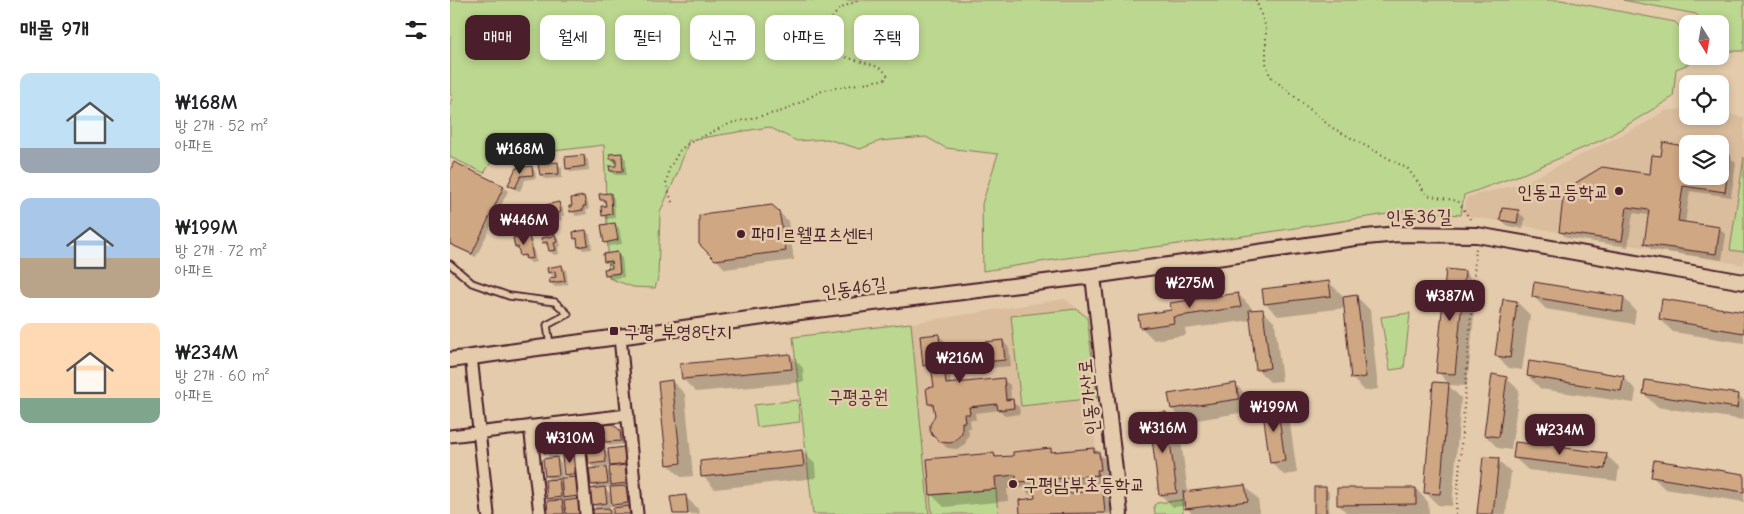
<!DOCTYPE html>
<html lang="ko">
<head>
<meta charset="utf-8">
<style>
	:root { --surface:#fff; --page:#f2f2f2; --text:#202124; --muted:#757577; --accent:#4a1f2b }
	body { margin:0; font-family:"Comic Neue","Poor Story",sans-serif; background:var(--page); color:var(--text); height:100vh; display:flex; flex-direction:column; font-size:19px; white-space:nowrap }
	* { box-sizing:border-box; margin:0 }
	p { font-size:16px; color:var(--muted) }
	.icon { flex:none; width:28px; height:28px; fill:none; stroke:currentColor; stroke-width:2; stroke-linecap:round; stroke-linejoin:round }
	.map { position:relative; flex:1; overflow:hidden }
	.panel { display:flex; flex-direction:column; background:var(--surface); width:450px }
	.panel>* { flex:none }
	.guide { position:absolute; left:15px; top:15px; width:475px; height:45px; display:flex; gap:10px }
	.needle { width:32px; rotate:169deg }
	.buttons { position:absolute; left:1229px; top:15px; display:grid; gap:10px }
	.buttons a { display:grid; place-items:center; width:50px; height:50px; border-radius:10px; background:var(--surface); box-shadow:0 2px 8px #0003; font-size:25px }
	.price { position:absolute; translate:-50% -42px; padding:0 11px; border-radius:10px; background:var(--accent); color:#fff; font-size:16px; line-height:32px; filter:drop-shadow(0 1px 2px #0008) }
	.price::after { content:''; position:absolute; left:50%; top:30px; width:15px; height:11px; margin-left:-8px; background:inherit; clip-path:polygon(0 0,100% 0,50% 100%) }
	.price.active { background:#222; color:#fff }
	ul { padding:0; list-style:none }
	li { display:flex; align-items:center; gap:15px; height:125px; padding:0 20px }
	li span { display:grid; place-items:center; flex:none; width:140px; height:100px; border-radius:10px; color:#555 }
	li>.icon { margin-inline-start:auto }
	span .icon { width:60px; height:60px; fill:#fffc; stroke-width:1 }
	li b { font-size:21px }
	h2 { display:flex; justify-content:space-between; align-items:center; height:60px; padding:0 20px; font-size:21px }
	.tag { padding:0 18px; border-radius:10px; background:var(--surface); box-shadow:0 2px 8px #0003; font-size:18px; line-height:45px }
	.tag.active { background:var(--accent); color:#fff }
	main { display:flex; flex:1; min-height:0 }
	.map>svg:first-child { display:block }
	.built { fill:#dabd9d; fill-rule:evenodd }
	.green { fill:#bcd78f; stroke:#837b5d }
	.shadow { fill:#0003; fill-rule:evenodd }
	.building { fill:#cfa783; stroke:#4a1f2b }
	.lines { fill:none; stroke-linecap:round; stroke-linejoin:round }
	.service-casing { stroke:#4a1f2b; stroke-width:9 }
	.minor-casing { stroke:#4a1f2b; stroke-width:15 }
	.tertiary-casing { stroke:#4a1f2b; stroke-width:18 }
	.path { stroke:#4a1f2b; stroke-width:2; stroke-dasharray:1 4; stroke-linecap:butt }
	.service { stroke:#e3cbab; stroke-width:5.5 }
	.minor { stroke:#e3cbab; stroke-width:11 }
	.tertiary { stroke:#e3cbab; stroke-width:14 }
	.poi-dot { fill:#4a1f2b; stroke:#e3cbab; stroke-width:2 }
	.labels { text-anchor:middle; stroke-width:5; stroke-linejoin:round; paint-order:stroke }
	.poi-label { font-size:19px; fill:#4a1f2b; stroke:#e3cbab; text-anchor:start }
	.street-label { font-size:19px; fill:#4a1f2b; stroke:#e3cbab }
	.park-label { font-size:19px; fill:#553135; stroke:#e3cbab }
</style>
</head>
<body>
<main>
<section class="panel">
<h2>매물 9개<svg class="icon" aria-label="filters" viewBox="0 0 24 24"><path d="M4 7h16M4 17h16"/><circle cx="9" cy="7" r="2"/><circle cx="15" cy="17" r="2"/></svg></h2>
<ul>
<li><span style="background:linear-gradient(#bfe0f5 75%,#9aa5b1 0)"><svg class="icon" aria-label="home" viewBox="0 0 24 24"><path d="M3 11l9-7 9 7M6 9v11h12V9"/></svg></span><div><b>₩168M</b><p>방 2개 · 52 m²</p><p>아파트</p></div></li>
<li><span style="background:linear-gradient(#a9c7e8 60%,#b9a48a 0)"><svg class="icon" aria-label="home" viewBox="0 0 24 24"><path d="M3 11l9-7 9 7M6 9v11h12V9"/></svg></span><div><b>₩199M</b><p>방 2개 · 72 m²</p><p>아파트</p></div></li>
<li><span style="background:linear-gradient(#ffd9b3 75%,#7fa58c 0)"><svg class="icon" aria-label="home" viewBox="0 0 24 24"><path d="M3 11l9-7 9 7M6 9v11h12V9"/></svg></span><div><b>₩234M</b><p>방 2개 · 60 m²</p><p>아파트</p></div></li>
</ul>
</section>
<div class="map">
<svg width="1294" height="514" viewBox="0 0 1294 514">
	<rect width="100%" height="100%" fill="#e3cbab"/>
	<filter id="ink" filterUnits="userSpaceOnUse"><feTurbulence type="fractalNoise" baseFrequency=".02" numOctaves="2"/><feDisplacementMap in="SourceGraphic" scale="10" xChannelSelector="R" yChannelSelector="G"/><feConvolveMatrix kernelMatrix="1 2 1 2 8 2 1 2 1" color-interpolation-filters="sRGB"/></filter>
	<g filter="url(#ink)">
		<path class="built" d="M1237 109 1238 116H1270V113L1294 117V265L1014 215 1017 197 1071 184 1194 124 1214 111ZM1238 144H1270V176H1238Z
			M615 299 633 313 652 514H479L461 323Z"/>
		<path class="green" d="M0 0H1111L1225 22 1237 34 1238 56H1259L1226 69 1223 97 1154 139 1075 173 1014 195 1011 215 957 211 793 236 616 258 533 271 532 204 548 154 496 148 476 137 430 141 410 149 377 139 347 141 319 127 239 140 227 174 210 212 208 278 205 288 183 287 159 278 154 145 44 158 34 173 0 157V104L3 96 0 94Z
			M1173 0H1294V51H1276L1270 44V24H1254L1246 14Z
			M1294 157V252L1280 250Z
			M626 309 637 317 647 398 571 406 561 316Z
			M960 313 954 368 940 370 931 317Z
			M461 323 479 514H363L343 337Z
			M348 400 350 422 307 427 304 405Z
			M546 489 548 514H482L480 495Z
			M732 500 733 514H705L704 505 707 503Z"/>
		<path class="shadow" d="M1270 154 1279 156 1286 163 1281 197 1240 191 1235 223 1269 228 1276 235 1272 260 1202 250 1195 244 1199 215 1183 213 1178 247 1117 238 1110 232 1201 175 1270 176Z
			M172 155 176 159V175H165L161 171 168 167V163H165L161 159Z
			M134 156 138 160 139 170 121 172 117 168Z
			M5 164 54 187 58 191 26 257 0 245V174Z
			M107 164 112 168V178L95 179 91 175Z
			M81 167 85 171 86 178 75 180 70 191 64 189 60 185Z
			M160 194 164 198 165 218 157 219 153 215 157 207 156 204 151 200Z
			M134 197 138 202 139 210H136L137 214 126 216 122 211Z
			M109 204 113 208 114 216H111L112 220 101 222 96 218Z
			M81 209 86 213 88 229 78 230 69 217Z
			M329 212 338 221 344 260 275 269 251 243Z
			M1068 212 1075 218 1073 229 1058 226 1052 220Z
			M165 224 169 228 172 244 159 246 155 242Z
			M136 231 140 235 142 249 133 250 125 238Z
			M105 235 109 239 111 246 108 247 109 254 104 255 100 251 99 246H97L93 242Z
			M78 237 82 241 86 262 81 263 77 259H75L66 247Z
			M167 254 172 258 174 277 160 279 156 275 163 269V265H159L155 261Z
			M111 266 116 270 118 284 105 287 101 283 105 278 99 272Z
			M1015 272 1027 285 1017 386 998 385 1011 398 1002 506 988 505 975 492 984 384 1000 385 988 372Z
			M879 282 892 295V298L907 297 920 310 928 389 915 391 902 378 895 308 828 316 815 303Z
			M788 294 801 307V311L812 310 825 323 832 381 820 382 807 369 801 320 735 329 736 335 704 340 691 327 722 311Z
			M1083 296 1174 298 1186 311 1184 324 1096 309Z
			M1067 302 1080 315 1072 370 1059 368 1046 356Z
			M1294 313V343L1223 332 1210 319Z
			M488 335 495 341V347L553 341 559 348 561 366 500 372 501 385 553 379 560 385 561 401 569 407 570 414 555 416 550 410 525 413 526 420H520L521 428H518L519 434 515 444 507 449 497 448 483 434 485 410 479 404 485 388 483 372H481L475 365Z
			M340 355 353 368 354 382 246 392 233 379Z
			M1078 376 1173 377 1186 390 1184 403 1091 389Z
			M1056 378 1069 390 1061 450 1048 448 1035 435Z
			M222 381 235 394 243 476 231 477 218 464Z
			M786 385 799 397 801 411 735 422 722 409Z
			M1194 394 1288 395 1294 401V420L1207 407Z
			M826 405 839 417 847 473 834 475 821 462Z
			M716 413 729 426 738 493 795 486 808 499 810 514H742L737 508 736 506 723 507 710 494Z
			M149 425 155 432 169 431 174 435 175 444 160 446 154 440V446H151L159 454 173 448 177 452 180 487H176L179 491 181 507H178L183 514H165L167 509 160 502 161 507H157L164 514H161V512H158L159 514H144L148 510 142 504 147 490 142 485 146 470 140 464 142 449 136 443 135 431ZM160 466 161 474 154 467ZM161 487 162 495 154 488Z
			M108 434 113 439 126 440 133 477 125 478 130 482 134 514H99L102 502 98 498 101 481 96 476 107 459 111 463 113 479H120L115 474 113 455 99 457 95 453ZM107 479H112L113 484 110 481Z
			M600 449 604 453 643 449 649 453 662 466 660 487 614 491V495L652 491 665 504 666 514H571L570 501 586 499V494L580 495 574 488 557 489 558 501 494 507 481 494 544 454 548 458Z
			M352 451 365 464 366 478 265 489 253 476Z
			M1156 455 1169 467 1167 481 1078 470 1065 458Z
			M1048 460 1061 472 1056 514H1028Z
			M1202 476H1294V502L1215 489Z
			M875 488 879 492V514H865Z
			M966 489 978 502 979 514H898L888 504Z
			M235 496 248 509 249 514H224Z"/>
		<path class="building" d="M1213 142 1238 147V176H1270V153L1280 155 1275 192 1233 186 1228 221 1270 227 1266 254 1194 244 1199 210 1177 207 1172 241 1109 232 1114 190 1152 167 1200 174 1202 155 1211 156Z
			M172 153 173 171H160L159 166H166V159H160L159 154Z
			M134 155 135 166 116 169 115 157Z
			M4 162 54 186 22 254 0 244V171Z
			M108 162 109 174 90 175 88 164Z
			M82 166 83 175 71 176 65 188 58 185 66 168Z
			M161 193 162 214 152 216 151 206H156L155 200H150L149 194Z
			M134 196 136 206H133V210L120 212 119 206H122L121 198Z
			M109 202 111 212 108 213V216L95 218 94 213 97 212 96 205Z
			M322 205 329 211 336 251 265 260 249 244V216L259 213Z
			M82 208 84 225 72 227 71 217H68L66 210Z
			M1052 208 1069 210 1067 223 1050 220Z
			M165 223 168 240 154 243 151 225Z
			M136 230 138 245 128 247 127 238 124 239 123 232Z
			M103 234H105L107 242 104 243 106 250 99 251 97 242 92 243 91 238 103 236Z
			M79 235 83 258 76 259 75 255 70 256 68 247H65L63 238Z
			M168 252 170 273 155 275 154 269 162 268 161 261 154 262 153 254Z
			M112 265 115 281 100 283 99 278 106 277 105 271 98 273 97 268Z
			M996 269 1015 271 1005 374 986 373Z
			M879 281 881 296 814 304 812 289Z
			M1084 282 1174 297 1172 312 1082 297Z
			M788 293 791 307 723 317 724 323 690 328 688 315 721 310 720 303Z
			M907 295 916 377 901 379 893 297Z
			M1053 299 1067 301 1060 358 1045 356Z
			M1212 299 1294 312V333L1209 319Z
			M813 309 820 368 806 370 799 310Z
			M489 334 490 347 553 340 555 360 494 366 496 384 554 378 556 400 563 399 564 408 548 410 547 404 519 407 520 414H514L515 422H512V433L505 441 500 443 490 442 482 435 480 430V425L485 415 483 404H478L476 388 484 387 481 365 473 366 470 336Z
			M340 354 342 369 232 379 230 364Z
			M1079 361 1174 376 1171 391 1077 376Z
			M1042 374 1057 377 1049 437 1034 435Z
			M222 380 231 463 217 465 208 382Z
			M1195 380 1289 394 1287 408 1193 394Z
			M983 382 999 383 990 494 974 493Z
			M786 383 789 399 721 409 718 394Z
			M827 403 835 461 820 463 812 405Z
			M716 412 727 493 709 495 699 414Z
			M149 424 151 442 134 443 133 431 138 425Z
			M162 424 170 430 171 441 155 442 153 425Z
			M118 431 123 435 124 449 121 450 122 453 114 454 111 432Z
			M108 433 111 451 94 453 93 441 96 435Z
			M1065 442 1157 453 1155 469 1063 458Z
			M154 446 156 462 139 464 137 448Z
			M174 447 176 464 160 466 158 449Z
			M601 448V452L644 448V452H649L651 470H647L648 475 602 479 603 495 653 490 655 513 570 514 569 500 585 498 583 481 566 482V475L545 477 546 489 480 495 477 459 544 453 545 457 563 456V452Z
			M352 450 354 466 251 477 250 461Z
			M127 454 129 473 114 475 112 456Z
			M107 457 109 475 95 476 93 459Z
			M1033 457 1049 458 1043 514H1027Z
			M1204 460 1294 474V492L1201 477Z
			M175 465 177 483 161 485 159 467Z
			M156 467 158 483 141 485 139 469Z
			M126 477 128 496 113 498 111 478Z
			M109 479 111 497 97 499 95 480Z
			M795 485 798 501 735 509 733 492Z
			M176 486 178 503 162 505 160 487Z
			M155 487 157 503 141 505 139 489Z
			M864 487H876V514H864Z
			M887 488H966V504L887 505Z
			M236 495 238 514H223L220 497Z
			M129 499 131 514H116L114 501Z
			M112 500 114 514H98L97 501Z
			M179 506 180 514H163V508Z
			M159 508 160 514H143V509Z"/>
		<g class="lines">
			<g class="service-casing">
				<path id="service" d="M0 264 22 283 59 296 105 302 118 314 97 325 100 345"/>
			</g>
			<g class="minor-casing">
				<path id="minor" d="M170 337 187 514
					M21 356 38 514
					M127 421 136 514
					M80 426 90 514
					M0 436 178 415"/>
			</g>
			<g class="tertiary-casing">
				<path id="tertiary" d="M643 276 670 514
					M0 360 350 312 643 276 905 238 948 234 1027 235 1294 282"/>
			</g>
			<path class="path" d="M806 0 816 28V63L820 76 881 127 958 169 977 195 1008 201 1022 222
				M222 202 216 184 219 169 230 150 239 143 281 123 333 111 374 90 436 79 437 75C428 59 390 64 373 42 372 32 382 16 390 9 396 5 403 3 409 0
				M1006 514 1026 247"/>
			<use href="#service" class="service"/>
			<use href="#minor" class="minor"/>
			<use href="#tertiary" class="tertiary"/>
		</g>
	</g>
	<g class="poi-dot">
		<circle cx="1169" cy="191" r="5"/>
		<circle cx="291" cy="234" r="5"/>
		<rect x="159" y="326" width="10" height="10" rx="2.5"/>
		<circle cx="563" cy="484" r="5"/>
	</g>
	<g class="labels">
		<g class="poi-label">
			<text x="1159" y="198" text-anchor="end">인동고등학교</text>
			<text x="301" y="241">파미르웰포츠센터</text>
			<text x="174" y="338">구평 부영8단지</text>
			<text x="573" y="491">구평남부초등학교</text>
		</g>
		<g class="street-label">
			<text transform="translate(969 216) rotate(-1)" y="7">인동36길</text>
			<text transform="translate(404 287) rotate(-7)" y="7">인동46길</text>
			<text transform="translate(638 397) rotate(-96)" y="7">인동가산로</text>
		</g>
		<g class="park-label">
			<text x="408" y="403">구평공원</text>
		</g>
	</g>
</svg>
<div class="buttons">
<a><svg class="needle" viewBox="-14 -14 28 28"><path d="M0-13l5 13h-10z" fill="#e53935"/><path d="M0 13l5-13h-10z" fill="#757577"/></svg></a>
<a><svg class="icon" aria-label="locate" viewBox="0 0 24 24"><circle cx="12" cy="12" r="6"/><path d="M12 2v4M12 18v4M2 12h4M18 12h4"/></svg></a>
<a><svg class="icon" aria-label="layers" viewBox="0 0 24 24"><path d="M12 4l9 5-9 5-9-5zM3 14l9 5 9-5"/></svg></a>
</div>
<b class="price active" style="left:70px;top:175px">₩168M</b>
<b class="price" style="left:74px;top:246px">₩446M</b>
<b class="price" style="left:740px;top:309px">₩275M</b>
<b class="price" style="left:1000px;top:322px">₩387M</b>
<b class="price" style="left:510px;top:384px">₩216M</b>
<b class="price" style="left:824px;top:433px">₩199M</b>
<b class="price" style="left:713px;top:454px">₩316M</b>
<b class="price" style="left:1110px;top:456px">₩234M</b>
<b class="price" style="left:120px;top:464px">₩310M</b>
<div class="guide">
<a class="tag active">매매</a>
<a class="tag">월세</a>
<a class="tag">필터</a>
<a class="tag">신규</a>
<a class="tag">아파트</a>
<a class="tag">주택</a>
</div>
</div>
</main>
</body>
</html>
